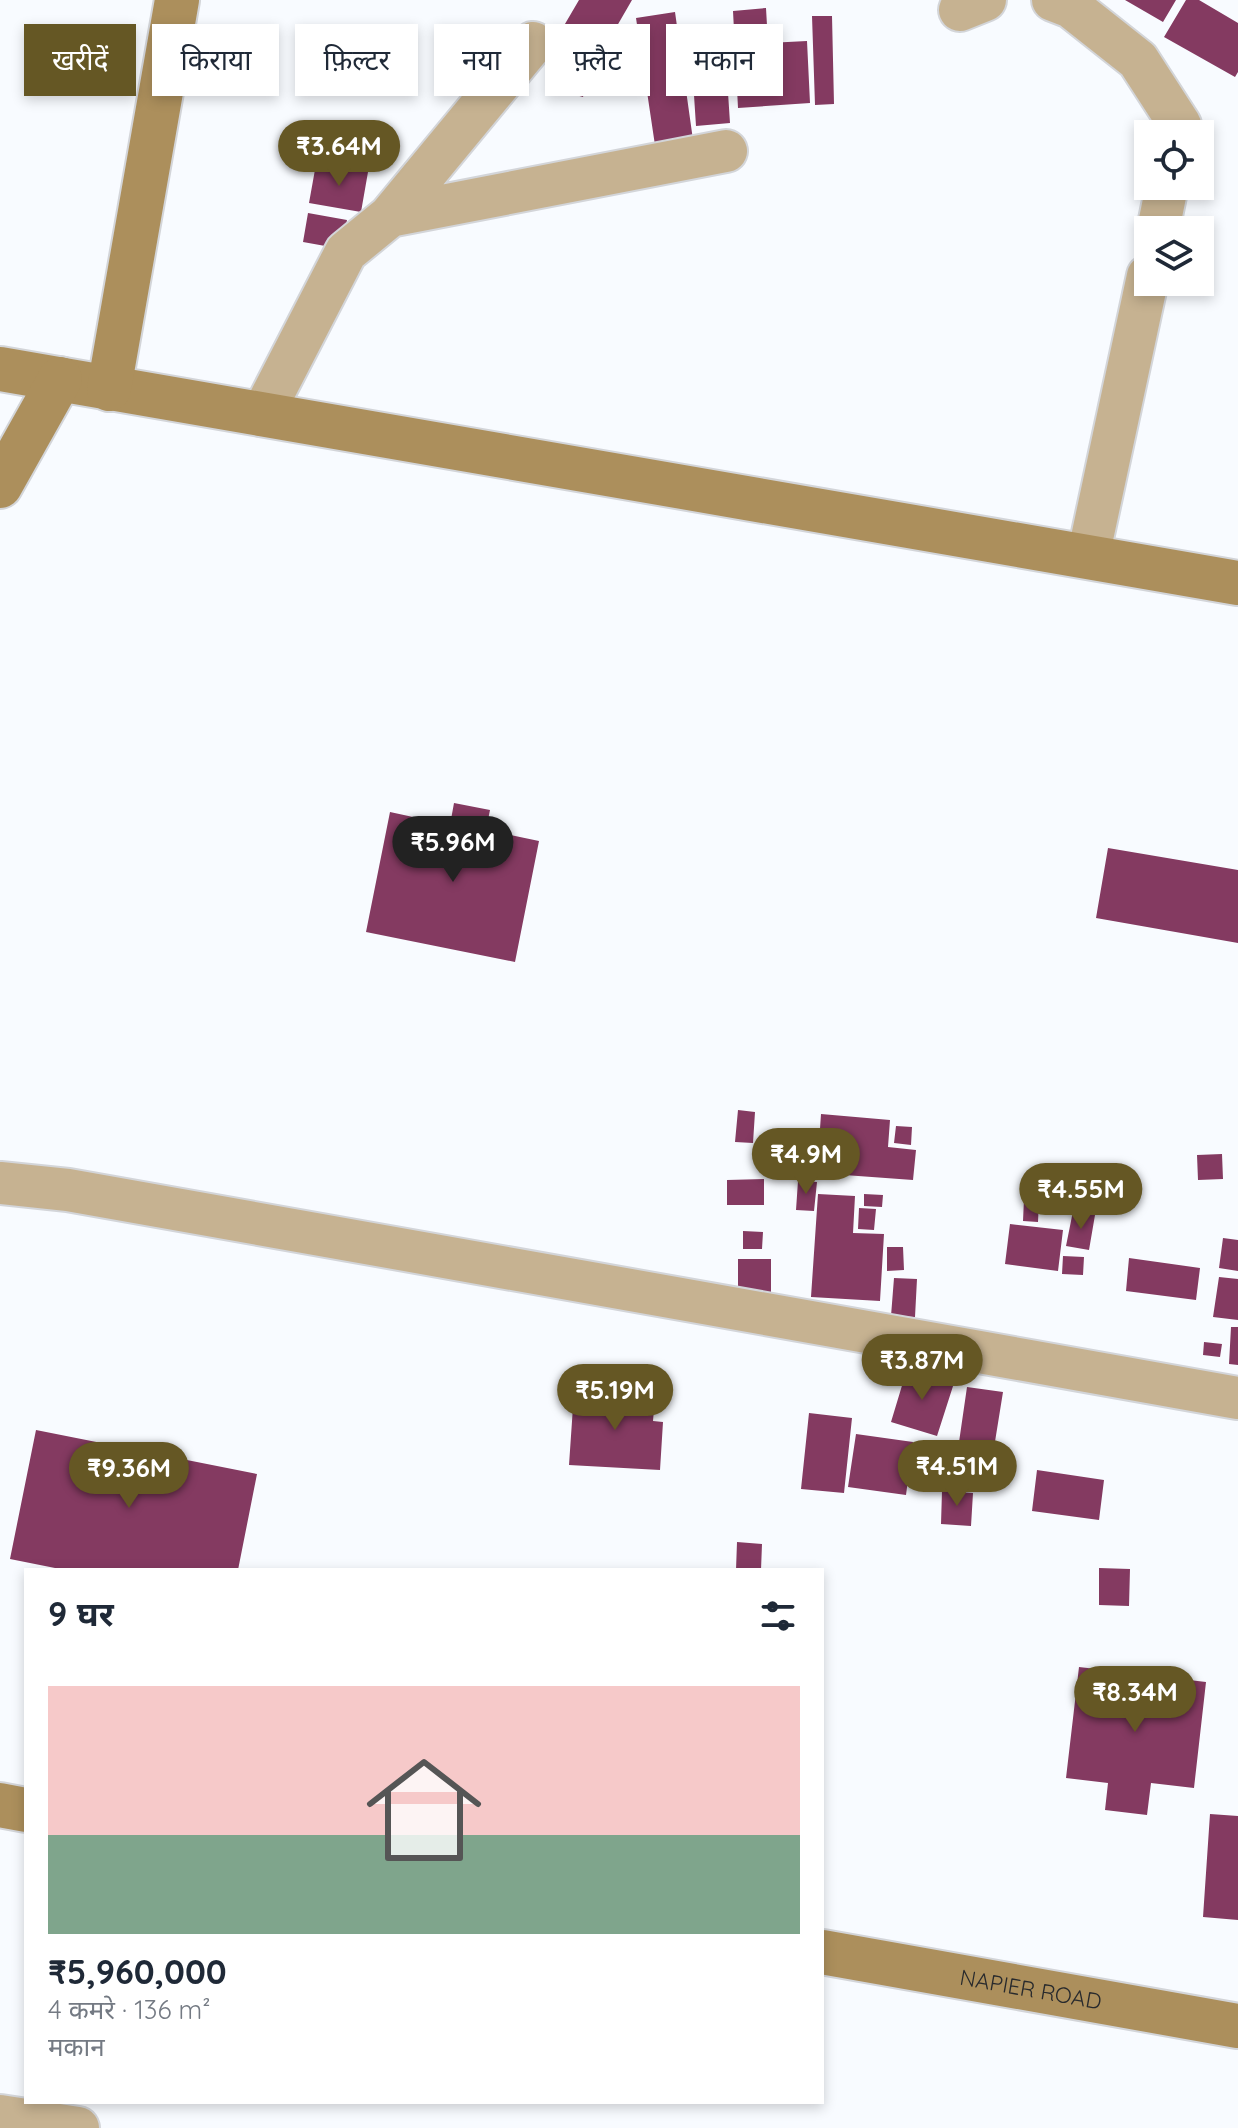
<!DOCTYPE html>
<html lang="hi">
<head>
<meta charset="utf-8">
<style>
	:root { --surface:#fff; --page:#f2f2f3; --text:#1f2937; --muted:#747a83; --accent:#655724 }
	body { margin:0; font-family:Quicksand,"Noto Sans Devanagari",sans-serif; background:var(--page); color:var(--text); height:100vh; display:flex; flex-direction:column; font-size:30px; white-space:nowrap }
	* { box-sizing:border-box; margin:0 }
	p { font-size:26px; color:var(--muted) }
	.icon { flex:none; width:44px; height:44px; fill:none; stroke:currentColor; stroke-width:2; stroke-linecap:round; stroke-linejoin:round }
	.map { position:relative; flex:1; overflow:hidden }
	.side { position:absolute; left:24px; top:1568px; width:800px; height:536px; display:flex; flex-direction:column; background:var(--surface); border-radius:0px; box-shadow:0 4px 12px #0003 }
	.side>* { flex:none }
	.banner { position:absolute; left:24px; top:24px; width:800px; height:72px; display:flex; gap:16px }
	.buttons { position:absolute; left:1134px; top:120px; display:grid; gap:16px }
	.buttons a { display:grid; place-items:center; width:80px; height:80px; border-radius:0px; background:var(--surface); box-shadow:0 4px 12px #0003; font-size:40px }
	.price { position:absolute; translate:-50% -68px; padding:0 18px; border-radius:28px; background:var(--accent); color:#fff; font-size:26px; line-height:52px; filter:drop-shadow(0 2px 4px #0008) }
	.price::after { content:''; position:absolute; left:50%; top:48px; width:24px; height:18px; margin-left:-12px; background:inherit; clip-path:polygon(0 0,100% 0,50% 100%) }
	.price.selected { background:#222; color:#fff }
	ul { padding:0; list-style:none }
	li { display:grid; align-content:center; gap:16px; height:424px; padding:0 24px }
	li span { display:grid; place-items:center; height:248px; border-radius:0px; color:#555 }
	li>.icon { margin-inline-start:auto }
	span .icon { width:144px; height:144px; fill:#fffc; stroke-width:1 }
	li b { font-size:34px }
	h2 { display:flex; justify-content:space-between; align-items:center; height:96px; padding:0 24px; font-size:34px }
	.chip { padding:0 28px; border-radius:0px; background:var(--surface); box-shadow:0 4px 12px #0003; font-size:28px; line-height:72px }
	.chip.selected { background:var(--accent); color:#fff }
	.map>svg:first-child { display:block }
	.building { fill:#843a61 }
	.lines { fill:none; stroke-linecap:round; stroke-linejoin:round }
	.street-casing { stroke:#d3d5d9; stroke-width:46 }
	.secondary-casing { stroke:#d3d5d9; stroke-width:48 }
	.street { stroke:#c6b291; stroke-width:42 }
	.secondary { stroke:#ac8f5c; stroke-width:44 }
	.labels { text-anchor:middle; stroke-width:8; stroke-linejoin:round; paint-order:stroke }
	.street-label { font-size:22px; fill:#282a2d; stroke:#fff }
</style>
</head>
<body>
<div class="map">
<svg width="1238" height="2128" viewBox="0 0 1238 2128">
	<rect width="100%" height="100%" fill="#f8fbff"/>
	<path class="building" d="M579 0H632L595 64 555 41Z
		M1125 0H1176L1163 22Z
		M1186 0H1199L1238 23V72L1235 77 1164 37Z
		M766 8 768 43 807 41 810 103 738 108 733 11Z
		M675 12 694 147 656 152 636 18Z
		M812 16H832L834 104 815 105Z
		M725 47 730 123 696 126 691 49Z
		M566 77 587 83 583 97 562 91Z
		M316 164 368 172 361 212 309 203Z
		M308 213 347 220 342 249 303 242Z
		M454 803 490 810 486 830 539 841 515 962 366 932 390 812 450 825Z
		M1108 848 1238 870V943L1096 918Z
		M738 1110 755 1112 753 1143 735 1142Z
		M821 1114 890 1120 888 1147 916 1150 913 1180 817 1173Z
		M896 1126 912 1127 911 1145 894 1143Z
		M1222 1154 1223 1179 1198 1180 1197 1155Z
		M764 1179V1205H727V1180Z
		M798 1181 817 1182 814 1211 796 1210Z
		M818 1194 855 1196 853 1233 884 1234 880 1301 811 1297Z
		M864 1194 883 1195 882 1207 864 1206Z
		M1024 1199 1039 1201 1038 1222 1023 1221Z
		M859 1208 876 1209 874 1230 858 1229Z
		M1073 1211 1095 1215 1089 1250 1066 1246Z
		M1010 1224 1063 1230 1058 1271 1005 1264Z
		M743 1231 763 1232 762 1249H743Z
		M1223 1238 1238 1240V1271L1219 1268Z
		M887 1247H903L904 1270 887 1271Z
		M1063 1256 1084 1257 1083 1275 1062 1274Z
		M1129 1258 1200 1268 1196 1300 1126 1291Z
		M738 1259H771V1295L738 1294Z
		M1219 1277 1238 1279V1320L1213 1317Z
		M894 1278 917 1279 915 1317 891 1316Z
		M1231 1327H1238V1365L1229 1364Z
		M1204 1342 1222 1344 1220 1357 1203 1355Z
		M907 1369 954 1383 937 1436 891 1422Z
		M967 1387 1003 1392 993 1454 958 1449Z
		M574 1392 655 1397 653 1421 663 1422 660 1470 569 1465Z
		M809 1413 852 1418 844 1493 801 1489Z
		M36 1430 257 1474 238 1570H65L10 1559Z
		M856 1434 913 1442 906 1495 848 1487Z
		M963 1455 984 1456 983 1472 962 1470Z
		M1037 1470 1104 1480 1099 1520 1032 1511Z
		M942 1491 973 1493 971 1526 941 1524Z
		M737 1542 762 1544 761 1570H736Z
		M1099 1568 1130 1569 1129 1606 1099 1605Z
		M1079 1667 1206 1682 1194 1788 1151 1783 1147 1815 1105 1810 1108 1783 1066 1778Z
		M1210 1814 1238 1816V1920L1203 1917Z"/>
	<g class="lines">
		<g class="street-casing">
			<path id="street" d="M1053 0 1071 7 1138 60 1180 125 1178 134
				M960 10 985 0
				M390 216 726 151
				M1158 230 1167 186
				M262 415 346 252 390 216 533 43
				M1088 557 1148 276
				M0 1183 68 1190 1238 1398
				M0 2116 78 2128"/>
		</g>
		<g class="secondary-casing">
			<g id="secondary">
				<path d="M0 369 1238 583"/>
				<path d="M109 389 177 0"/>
				<path d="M0 486 60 379"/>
				<path d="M0 1805 26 1810"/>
				<path id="s1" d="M822 1952 1238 2026"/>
			</g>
		</g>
		<use href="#street" class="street"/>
		<use href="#secondary" class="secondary"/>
	</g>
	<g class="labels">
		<g class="street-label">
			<text dy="8" stroke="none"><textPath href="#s1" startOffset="212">NAPIER ROAD</textPath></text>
		</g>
	</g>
</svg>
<div class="buttons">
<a><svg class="icon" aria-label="locate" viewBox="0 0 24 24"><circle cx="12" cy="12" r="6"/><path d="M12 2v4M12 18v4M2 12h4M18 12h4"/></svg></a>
<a><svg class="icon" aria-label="layers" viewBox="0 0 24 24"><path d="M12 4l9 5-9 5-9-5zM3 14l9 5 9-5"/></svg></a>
</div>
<b class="price" style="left:339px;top:188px">₹3.64M</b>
<b class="price selected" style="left:453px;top:884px">₹5.96M</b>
<b class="price" style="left:806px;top:1196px">₹4.9M</b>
<b class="price" style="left:1081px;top:1231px">₹4.55M</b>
<b class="price" style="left:922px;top:1402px">₹3.87M</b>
<b class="price" style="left:615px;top:1432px">₹5.19M</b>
<b class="price" style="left:957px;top:1508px">₹4.51M</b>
<b class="price" style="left:129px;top:1510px">₹9.36M</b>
<b class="price" style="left:1135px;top:1734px">₹8.34M</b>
<div class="banner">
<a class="chip selected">खरीदें</a>
<a class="chip">किराया</a>
<a class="chip">फ़िल्टर</a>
<a class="chip">नया</a>
<a class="chip">फ़्लैट</a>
<a class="chip">मकान</a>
</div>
<section class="side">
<h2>9 घर<svg class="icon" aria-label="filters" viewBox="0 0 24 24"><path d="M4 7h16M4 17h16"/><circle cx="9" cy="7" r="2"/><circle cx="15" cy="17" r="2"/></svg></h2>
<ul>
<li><span style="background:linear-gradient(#f6c9c9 60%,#7fa58c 0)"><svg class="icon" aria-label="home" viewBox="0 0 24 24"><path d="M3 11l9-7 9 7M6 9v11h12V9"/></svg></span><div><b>₹5,960,000</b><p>4 कमरे · 136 m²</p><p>मकान</p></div></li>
</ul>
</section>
</div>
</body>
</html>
